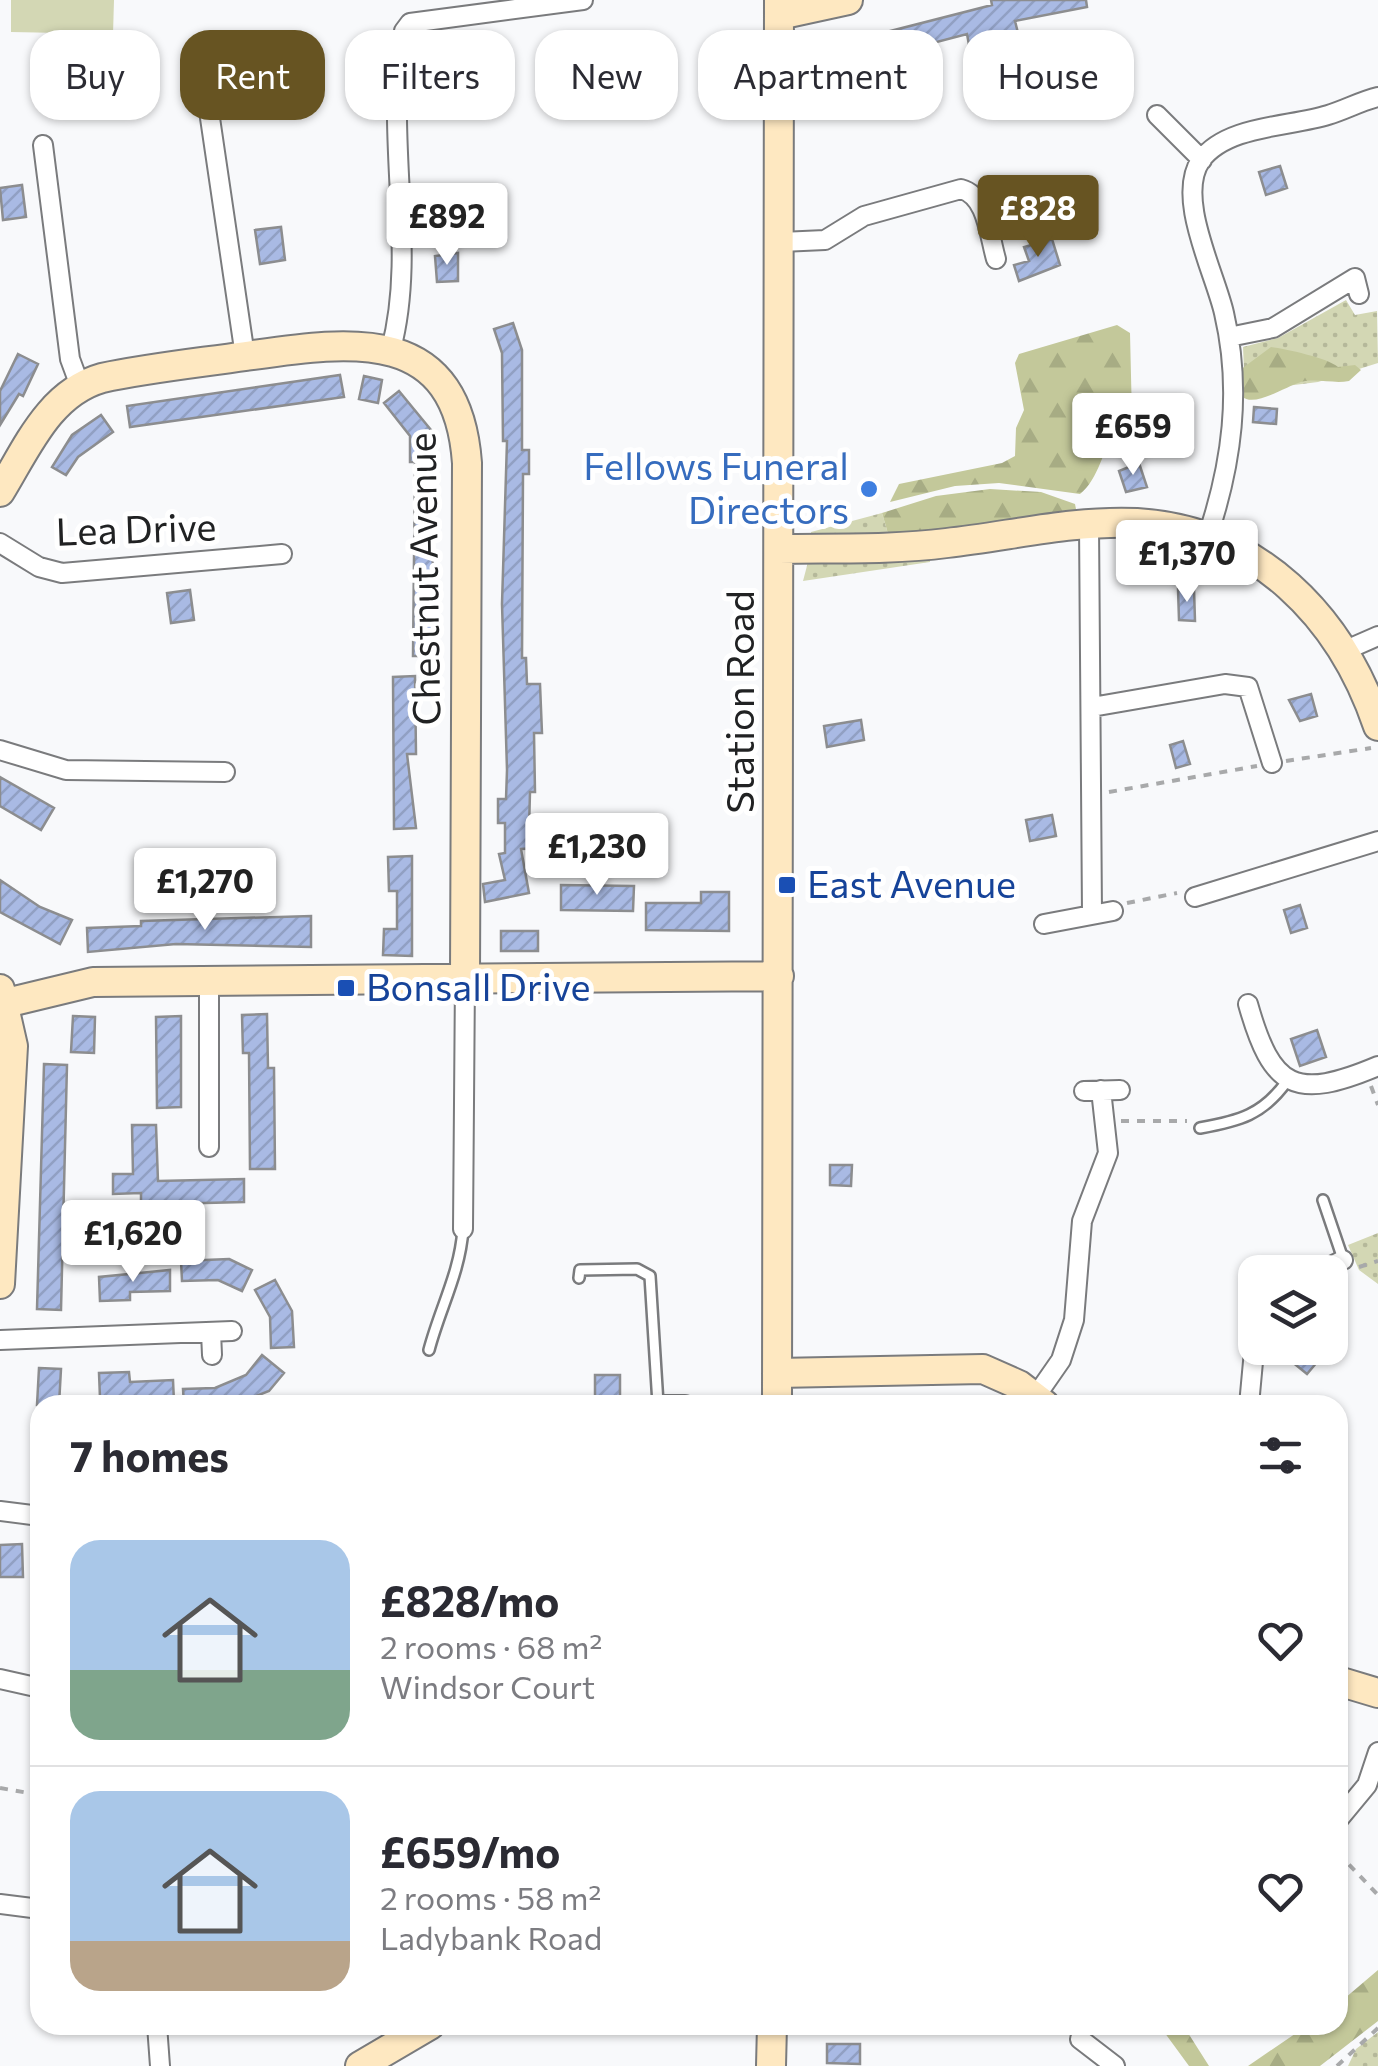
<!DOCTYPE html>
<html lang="en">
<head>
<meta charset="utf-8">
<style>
	:root { --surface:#fff; --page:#f7f7f7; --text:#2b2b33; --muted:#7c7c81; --line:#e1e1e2; --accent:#675422 }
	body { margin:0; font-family:Commissioner,sans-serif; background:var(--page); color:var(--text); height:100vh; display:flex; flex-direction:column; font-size:38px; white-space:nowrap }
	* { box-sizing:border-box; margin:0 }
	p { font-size:32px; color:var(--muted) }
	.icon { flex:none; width:55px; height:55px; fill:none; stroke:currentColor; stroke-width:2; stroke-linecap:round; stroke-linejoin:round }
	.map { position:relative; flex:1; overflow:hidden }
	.panel { position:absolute; left:30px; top:1395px; width:1318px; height:640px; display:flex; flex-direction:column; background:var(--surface); border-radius:30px; box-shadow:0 2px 8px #0004 }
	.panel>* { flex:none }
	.banner { position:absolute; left:30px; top:30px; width:1320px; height:90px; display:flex; gap:20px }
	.fabs { position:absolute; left:1238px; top:1255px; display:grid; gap:20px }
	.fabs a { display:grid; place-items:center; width:110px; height:110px; border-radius:20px; background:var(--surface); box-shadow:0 2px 8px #0004; font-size:50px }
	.price { position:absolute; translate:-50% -85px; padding:0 22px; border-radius:10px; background:#fff; color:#222; font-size:32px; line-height:65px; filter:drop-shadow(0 2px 5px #0008) }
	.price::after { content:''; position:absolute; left:50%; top:60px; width:30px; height:22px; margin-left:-15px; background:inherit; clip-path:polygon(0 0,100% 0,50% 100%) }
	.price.on { background:var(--accent); color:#fff }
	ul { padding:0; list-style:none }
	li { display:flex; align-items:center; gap:30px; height:250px; padding:0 40px }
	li+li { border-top:2px solid var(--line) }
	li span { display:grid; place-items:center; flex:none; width:280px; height:200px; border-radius:30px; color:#555 }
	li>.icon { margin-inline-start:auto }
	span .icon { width:120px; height:120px; fill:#fffc; stroke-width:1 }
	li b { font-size:42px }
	h2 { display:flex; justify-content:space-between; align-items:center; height:120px; padding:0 40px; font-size:42px }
	.tag { padding:0 35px; border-radius:30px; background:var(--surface); box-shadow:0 2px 8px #0004; font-size:35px; line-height:90px }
	.tag.on { background:var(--accent); color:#fff }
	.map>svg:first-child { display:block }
	.grass { fill:url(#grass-dots) }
	.forest { fill:url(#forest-firs) }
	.pitch { fill:#d3d7b4 }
	.building { fill:url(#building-hatch); stroke:#8c8d8f; stroke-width:2.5 }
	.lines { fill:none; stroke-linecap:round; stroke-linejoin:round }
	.lane-casing { stroke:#7a7b7d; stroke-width:14 }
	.street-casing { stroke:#7a7b7d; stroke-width:22 }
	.secondary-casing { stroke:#7a7b7d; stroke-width:32 }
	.path { stroke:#a8a9aa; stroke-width:4; stroke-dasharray:8 8; stroke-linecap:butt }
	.lane { stroke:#fff; stroke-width:9 }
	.street { stroke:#fff; stroke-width:18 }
	.secondary { stroke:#fee8c1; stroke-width:28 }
	.shop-dot { fill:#3f7fe0; stroke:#fff; stroke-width:4 }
	.transit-dot { fill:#1a4fb4; stroke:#fff; stroke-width:4 }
	.labels { text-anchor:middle; stroke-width:10; stroke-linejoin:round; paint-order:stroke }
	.shop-label { font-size:38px; fill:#366cbe; stroke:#fff; text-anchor:end }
	.street-label { font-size:38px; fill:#212223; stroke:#fff }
	.transit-label { font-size:38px; fill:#164399; stroke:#fff; text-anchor:start }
</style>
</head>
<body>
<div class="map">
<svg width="1378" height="2066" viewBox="0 0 1378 2066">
	<defs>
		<pattern id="grass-dots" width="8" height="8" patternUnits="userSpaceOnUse" patternTransform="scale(2.5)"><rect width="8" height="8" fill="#d3d7b4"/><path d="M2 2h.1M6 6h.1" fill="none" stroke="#b5b89a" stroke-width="1.8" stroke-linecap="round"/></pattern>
		<pattern id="forest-firs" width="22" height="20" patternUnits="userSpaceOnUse" patternTransform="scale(2.5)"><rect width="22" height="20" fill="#c3c89a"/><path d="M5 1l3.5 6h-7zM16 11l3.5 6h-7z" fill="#a7ac84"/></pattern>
		<pattern id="building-hatch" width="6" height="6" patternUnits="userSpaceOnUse" patternTransform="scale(2.5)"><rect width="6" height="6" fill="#a9bae4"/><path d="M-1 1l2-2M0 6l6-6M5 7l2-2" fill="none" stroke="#91a0c3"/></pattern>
	</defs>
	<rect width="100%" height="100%" fill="#f8f9fb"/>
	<path class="grass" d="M1346 300 1355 315 1377 311 1378 363 1318 382 1245 391 1243 347 1278 338Z
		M882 513 889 537 811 535V532Z
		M930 558V562L803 581 808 562Z
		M1378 1233V1284L1359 1270 1348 1245Z
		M1378 2032V2066H1348L1356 2049Z"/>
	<path class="forest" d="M1117 325 1130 333 1132 418 1127 426 1116 428C1103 449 1099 479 1080 494L999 483 955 486 890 502 899 484 1002 463 1015 456 1016 428 1024 410 1015 363 1019 354Z
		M1271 347C1286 349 1328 358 1338 367L1355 365 1361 370 1349 381C1333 384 1317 378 1301 382 1282 387 1229 426 1240 370Z
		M990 489 1041 492 1075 504 1077 514 889 537 882 513 936 496Z
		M1378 1970V2021L1320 2066H1248L1308 2025H1338V2004Z
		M1159 2025H1183L1209 2066H1189Z"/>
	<path class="pitch" d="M11 0H114L113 34 11 32Z"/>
	<path class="building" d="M991 0H1086L1087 7 1015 21 1018 33 987 41 969 45 967 34 830 70 824 48 992 5Z
		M490 50 492 74 467 75 465 51Z
		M1280 166 1287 188 1266 195 1259 172Z
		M22 185 26 217 3 220 0 188Z
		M281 227 285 260 260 264 255 230Z
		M1052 239 1060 265 1019 281 1014 265 1029 261 1024 247Z
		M458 253V281L437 282 435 256Z
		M513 323 522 350V450H529V474H523L522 658H526L527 684H540L542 733H534L535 792H530L529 830 560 829 561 847 521 849 529 893 485 902 483 884 505 880 499 854 505 853V823H498V799H506L507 770 502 604 507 441H503L502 353 494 329Z
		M18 354 38 364 23 396 19 394 0 425V391Z
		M340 375 344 397 130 427 127 406Z
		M364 376 382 380 378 403 359 399Z
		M399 391 431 430 434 656H413L415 462H410V436L384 403Z
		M1254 407 1277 409 1276 424 1253 422Z
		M101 415 113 432 78 457 66 475 52 467 72 435Z
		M1139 463 1147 487 1126 492 1119 471Z
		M1178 589H1194L1195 621 1179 620Z
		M190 590 194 620 171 623 167 593Z
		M415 676 416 754H407L416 828 394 829 393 677Z
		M1311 694 1317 716 1300 721 1289 700Z
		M861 720 864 740 827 747 824 726Z
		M1183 741 1190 764 1176 768 1170 745Z
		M0 777 54 808 41 830 0 806Z
		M1052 815 1056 836 1030 841 1026 820Z
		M412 856V956L383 955 384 929H397V891H389L388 857Z
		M0 880 40 907 72 920 60 944 0 912Z
		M561 885 634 886 633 911 561 910Z
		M701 892H729V931L646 930V903H701Z
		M1300 905 1307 928 1291 933 1284 910Z
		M311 916V947L176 944 88 952 87 928 141 926V921Z
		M501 931H538V951H501Z
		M267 1014 268 1068H274L275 1169H250L249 1053H243L242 1015Z
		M73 1016 95 1017 94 1053 71 1052Z
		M181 1016V1107L157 1108 156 1017Z
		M1317 1030 1326 1057 1300 1066 1291 1039Z
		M44 1064 67 1065 61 1310 37 1309Z
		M132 1125H156L158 1181 244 1179V1202L165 1204 166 1217 141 1218V1193L113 1194V1174H133Z
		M830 1165H852L851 1186 830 1185Z
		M229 1259 252 1270 242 1291 218 1280 182 1281 181 1261Z
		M170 1270V1291L130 1292V1300L100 1301 99 1277Z
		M275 1280 292 1311 294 1347 271 1348 270 1317 255 1290Z
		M1275 1348H1302L1318 1361 1307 1374Z
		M262 1355 284 1373 269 1391 233 1405H184L183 1389 215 1388 246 1375Z
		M39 1368 61 1369 59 1405H37Z
		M129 1372 130 1382 173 1380 174 1402 100 1398 99 1373Z
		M595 1375H620V1401L595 1402Z
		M22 1544 23 1577H0V1545Z
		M827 2044H860V2064L827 2063Z"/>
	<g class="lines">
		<g class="lane-casing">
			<path id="lane" d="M1200 1128C1239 1121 1263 1115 1287 1081
				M1323 1200 1343 1259
				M579 1278 580 1270 637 1269 650 1276 658 1404
				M429 1350C440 1308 460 1273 463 1229"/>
		</g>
		<g class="street-casing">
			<path id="street" d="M1157 115 1202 160
				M210 118 245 356
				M43 145 70 359 80 386
				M781 242 825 240 864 216 961 189C987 196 989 235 996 259
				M1229 337 1273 328 1355 278 1359 294
				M391 349C418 248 383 132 404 31L410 23 583 0
				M1089 525 1092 914
				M1207 538C1232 464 1242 390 1224 313 1215 273 1175 197 1201 160 1227 125 1290 127 1328 115 1345 110 1361 101 1378 97
				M0 543 39 567 62 573 282 554
				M1346 650 1378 636
				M1092 707 1225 684 1248 687 1272 763
				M0 750 66 770 225 772
				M1195 897 1378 841
				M1044 924 1113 911
				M1248 1004C1272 1089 1295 1101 1378 1066
				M1084 1091 1120 1090
				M209 1147V979
				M463 1229 465 977
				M1319 1272 1343 1260
				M211 1332 212 1355
				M0 1340 232 1331
				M1036 1396 1061 1360 1074 1320 1082 1221 1108 1153 1101 1090
				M658 1405H685
				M1249 1405 1255 1340
				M0 1511 40 1516
				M0 1679 40 1688
				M1338 1820 1367 1785 1378 1752
				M0 1904 40 1909
				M157 2025 160 2066
				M390 2025 401 2043
				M1080 2039 1115 2066"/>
		</g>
		<g class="secondary-casing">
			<path id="secondary" d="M779 15 848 0
				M0 492C27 448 49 393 102 378 149 368 198 363 246 356 350 341 457 324 467 463L465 977
				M779 549C835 548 892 550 947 543 1010 536 1074 520 1137 523 1258 530 1341 617 1378 726
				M0 989 13 1046 0 1284
				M6 1003 93 982 779 976
				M777 1373 983 1369 1019 1385 1045 1405
				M777 1405 779 0
				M1338 1681 1378 1693
				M360 2066 430 2025
				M771 2066 772 2025"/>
		</g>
		<path class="path" d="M1286 761 1371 748
			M1109 792 1257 766
			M1127 903 1177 893
			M1371 1086 1378 1105
			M1121 1121H1187
			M1359 1267 1378 1261
			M0 1788 40 1795
			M1338 1853 1378 1895
			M1337 2066 1378 2028"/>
		<use href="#lane" class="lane"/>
		<use href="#street" class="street"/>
		<use href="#secondary" class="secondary"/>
	</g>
	<circle class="shop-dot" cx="869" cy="489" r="10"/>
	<g class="transit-dot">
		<rect x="777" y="875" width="20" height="20" rx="5"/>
		<rect x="336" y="978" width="20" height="20" rx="5"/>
	</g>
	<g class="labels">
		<g class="shop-label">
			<text x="849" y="480">Fellows Funeral<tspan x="849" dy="44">Directors</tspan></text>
		</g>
		<g class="street-label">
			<text transform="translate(136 530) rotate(-2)" y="13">Lea Drive</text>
			<text transform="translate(425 579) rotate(-91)" y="13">Chestnut Avenue</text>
			<text transform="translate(741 702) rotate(-90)" y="13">Station Road</text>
		</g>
		<g class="transit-label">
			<text x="807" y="898">East Avenue</text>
			<text x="366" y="1001">Bonsall Drive</text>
		</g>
	</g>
</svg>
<div class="fabs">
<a><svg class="icon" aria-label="layers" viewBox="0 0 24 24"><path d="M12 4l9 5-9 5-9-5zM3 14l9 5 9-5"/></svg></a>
</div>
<b class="price on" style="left:1038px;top:260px">£828</b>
<b class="price" style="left:447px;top:268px">£892</b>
<b class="price" style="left:1133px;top:478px">£659</b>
<b class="price" style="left:1187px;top:605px">£1,370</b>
<b class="price" style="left:597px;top:898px">£1,230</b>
<b class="price" style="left:205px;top:933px">£1,270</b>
<b class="price" style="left:133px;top:1285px">£1,620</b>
<div class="banner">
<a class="tag">Buy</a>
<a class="tag on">Rent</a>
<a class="tag">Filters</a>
<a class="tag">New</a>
<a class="tag">Apartment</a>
<a class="tag">House</a>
</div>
<section class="panel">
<h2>7 homes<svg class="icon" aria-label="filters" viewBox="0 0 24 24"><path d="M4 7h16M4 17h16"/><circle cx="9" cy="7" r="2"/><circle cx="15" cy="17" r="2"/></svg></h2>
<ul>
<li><span style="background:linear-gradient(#a9c7e8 65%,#7fa58c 0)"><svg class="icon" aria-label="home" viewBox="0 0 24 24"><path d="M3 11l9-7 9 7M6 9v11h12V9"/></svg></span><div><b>£828/mo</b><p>2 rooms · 68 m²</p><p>Windsor Court</p></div><svg class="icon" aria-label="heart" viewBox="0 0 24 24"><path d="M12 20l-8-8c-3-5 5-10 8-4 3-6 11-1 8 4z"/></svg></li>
<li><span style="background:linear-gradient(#a9c7e8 75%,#b9a48a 0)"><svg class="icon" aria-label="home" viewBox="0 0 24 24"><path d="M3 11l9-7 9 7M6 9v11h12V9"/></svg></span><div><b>£659/mo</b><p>2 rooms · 58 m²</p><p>Ladybank Road</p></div><svg class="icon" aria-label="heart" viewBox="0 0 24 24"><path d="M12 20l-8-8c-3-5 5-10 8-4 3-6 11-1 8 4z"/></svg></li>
</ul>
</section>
</div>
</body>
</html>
